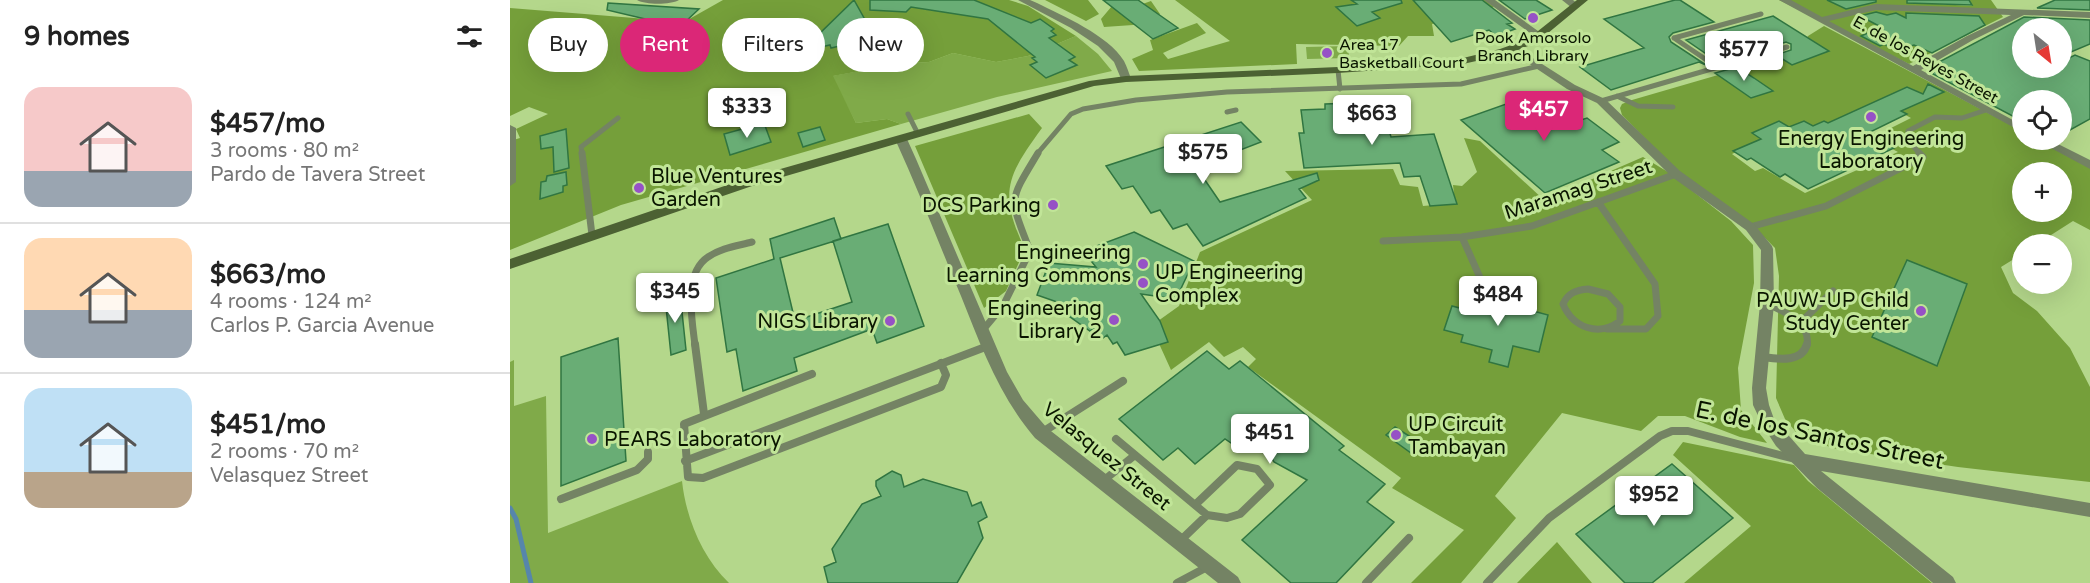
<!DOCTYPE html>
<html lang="en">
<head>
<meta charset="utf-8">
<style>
	:root { --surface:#fff; --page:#f2f2f2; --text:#222; --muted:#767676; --line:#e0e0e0; --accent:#db2777 }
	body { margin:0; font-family:"Varela Round",sans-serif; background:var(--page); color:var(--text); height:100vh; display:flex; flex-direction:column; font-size:22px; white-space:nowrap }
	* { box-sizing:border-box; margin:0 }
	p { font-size:20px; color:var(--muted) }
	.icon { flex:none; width:33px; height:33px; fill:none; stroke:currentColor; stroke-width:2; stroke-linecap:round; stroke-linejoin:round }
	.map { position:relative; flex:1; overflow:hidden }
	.sheet { display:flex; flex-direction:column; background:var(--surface); width:510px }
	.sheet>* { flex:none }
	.top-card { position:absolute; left:18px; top:18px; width:570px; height:54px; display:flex; gap:12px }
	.needle { width:39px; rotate:150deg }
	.buttons { position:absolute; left:1502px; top:18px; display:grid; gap:12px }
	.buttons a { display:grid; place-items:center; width:60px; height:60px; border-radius:50%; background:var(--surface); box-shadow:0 6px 24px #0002; font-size:30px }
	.price { position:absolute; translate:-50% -51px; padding:0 14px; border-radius:6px; background:#fff; color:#222; font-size:20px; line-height:39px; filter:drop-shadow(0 2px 3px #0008) }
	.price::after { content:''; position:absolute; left:50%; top:36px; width:18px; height:14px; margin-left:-9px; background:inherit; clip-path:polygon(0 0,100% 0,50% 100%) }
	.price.on { background:var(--accent); color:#fff }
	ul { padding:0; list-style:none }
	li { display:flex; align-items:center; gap:18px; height:150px; padding:0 24px }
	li+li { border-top:2px solid var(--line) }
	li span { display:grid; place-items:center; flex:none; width:168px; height:120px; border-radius:18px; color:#555 }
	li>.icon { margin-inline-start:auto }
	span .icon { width:72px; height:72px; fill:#fffc; stroke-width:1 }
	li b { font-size:26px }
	h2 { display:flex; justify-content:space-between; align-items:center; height:72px; padding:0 24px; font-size:26px }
	.chip { padding:0 21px; border-radius:27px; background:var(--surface); box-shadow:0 6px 24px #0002; font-size:21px; line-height:54px }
	.chip.on { background:var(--accent); color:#fff }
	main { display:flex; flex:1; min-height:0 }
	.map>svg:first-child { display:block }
	.green { fill:#80aa49 }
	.forest { fill:#759f3a; fill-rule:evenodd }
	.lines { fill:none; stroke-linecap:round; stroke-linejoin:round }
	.stream { stroke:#5686ab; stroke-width:5 }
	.building { fill:#69ad75; stroke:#307541; stroke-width:1.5 }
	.lane-far2 { stroke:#748364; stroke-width:5 }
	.lane-far1 { stroke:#748364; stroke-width:7 }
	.lane { stroke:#748364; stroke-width:8 }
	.street { fill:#748364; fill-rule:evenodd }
	.secondary { fill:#4c6133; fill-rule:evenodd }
	.poi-dot { fill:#9652c6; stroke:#c1e598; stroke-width:2 }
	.labels { text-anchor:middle; stroke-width:6; stroke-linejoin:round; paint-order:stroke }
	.far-poi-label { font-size:16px; fill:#0a1600; stroke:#c1e598 }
	.far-street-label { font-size:16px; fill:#0a1600; stroke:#c1e598 }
	.poi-label { font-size:20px; fill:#0a1600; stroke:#c1e598; text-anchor:end }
	.street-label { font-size:20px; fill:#0a1600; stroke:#c1e598 }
	.near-street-label { font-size:24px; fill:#0a1600; stroke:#c1e598 }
</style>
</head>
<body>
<main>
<section class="sheet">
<h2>9 homes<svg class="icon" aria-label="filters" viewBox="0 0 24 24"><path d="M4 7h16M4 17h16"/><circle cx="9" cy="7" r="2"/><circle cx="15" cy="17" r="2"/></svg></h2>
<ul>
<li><span style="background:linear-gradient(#f6c9c9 70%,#9aa5b1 0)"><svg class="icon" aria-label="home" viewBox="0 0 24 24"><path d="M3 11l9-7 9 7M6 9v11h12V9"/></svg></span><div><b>$457/mo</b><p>3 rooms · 80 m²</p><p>Pardo de Tavera Street</p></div></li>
<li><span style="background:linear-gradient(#ffd9b3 60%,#9aa5b1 0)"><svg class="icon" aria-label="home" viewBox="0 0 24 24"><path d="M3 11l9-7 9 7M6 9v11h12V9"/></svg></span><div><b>$663/mo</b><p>4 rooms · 124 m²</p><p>Carlos P. Garcia Avenue</p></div></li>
<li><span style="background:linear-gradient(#bfe0f5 70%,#b9a48a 0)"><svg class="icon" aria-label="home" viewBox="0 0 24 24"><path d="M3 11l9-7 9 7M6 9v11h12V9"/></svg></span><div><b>$451/mo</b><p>2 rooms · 70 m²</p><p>Velasquez Street</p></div></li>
</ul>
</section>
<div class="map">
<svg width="1580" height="583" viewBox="0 0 1580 583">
	<rect width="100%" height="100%" fill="#b4d78b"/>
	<path class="green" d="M566 36 588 54 602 71 487 97 391 124 377 119 346 123 322 76 388 64 419 62 443 53 486 62 518 56Z
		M838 46 839 58 797 59 796 47Z
		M4 360V406L36 396 38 533 172 481C176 518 192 557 219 583H0V362Z"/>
	<path class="forest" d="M213 0H499L518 6 566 36 518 56 486 62 443 53 419 62 388 64 323 76 346 123 377 119 391 124 111 205 0 250V141L10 138 6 129 38 114 19 107 0 116V8L174 22Z
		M535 0H578L589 14 576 21Z
		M665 0H975L984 7 954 18 922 24 924 36H898L889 46 786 44 787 64 629 71 622 59 643 50 640 40 687 23 696 33 653 53 658 59 720 41Z
		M1269 0H1426L1428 4 1462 6 1459 0H1481L1493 17 1399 64Z
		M641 1 650 14 623 25 594 27 591 19 602 6 610 12Z
		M1314 26 1512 131V140H1527L1580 168V230L1563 221 1527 244H1512V254L1491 267 1503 293 1527 311 1560 348 1580 387V482L1448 467 1327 449 1291 438 1275 419 1266 398 1269 276 1265 248 1237 220 1170 174 1112 115 1110 108 1112 104 1122 100 1287 52 1298 36ZM1372 102 1401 118 1367 135 1337 117ZM1273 129 1361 138 1388 152 1295 193 1253 168 1245 171 1222 154ZM1512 172H1551V212H1512Z
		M519 114 532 128C497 176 488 193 515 249L496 291 474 308 405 146Z
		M954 138 970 141 1034 200 1133 157 1158 172 1221 221 1243 245 1244 283 1228 368 1231 410 1257 443 1230 437 1175 416H1148L1131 431 1052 413 985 496 1006 518 951 583H901L954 530 882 488 891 478 738 367 746 359 733 347 714 357 699 342 661 370 641 326 669 306 690 252 802 200 775 171 883 169 890 185 908 187 913 206 945 203 943 185 952 186 967 172Z
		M1173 442 1284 465 1298 481 1422 583H1174L1241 526 1163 455Z
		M1047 542 1082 583H1007Z"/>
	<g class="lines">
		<path class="stream" d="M0 508 6 519 21 583"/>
	</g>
	<path class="building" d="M344 0 363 34 333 41 334 45 321 48 320 45 302 49 297 38 308 35Z
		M360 0H464L521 23 530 19 544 29 541 31 546 35 539 38 565 57 559 60 567 65 536 78 520 65 527 62 522 58 525 57 478 19 401 7 396 12 360 10Z
		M593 0H628L668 28 643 39Z
		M841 0H891L892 3 862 12 870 18 847 26 826 7 847 4Z
		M903 0H972L1002 23 997 24 1005 29 986 36 979 30 941 42Z
		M989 0H1026L1042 10 1015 19Z
		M1165 0H1170L1204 22 1163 33 1159 37 1161 42 1196 65 1189 62 1101 90 1070 67 1134 48 1094 19Z
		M1317 0H1366V2L1336 9Z
		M1397 0H1459L1462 5 1397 3Z
		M1545 0H1580V10L1527 8Z
		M98 3 189 9 174 23 148 22 97 10Z
		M1366 12 1377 15 1386 13 1396 18V13L1469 16 1475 25 1422 53 1404 45 1386 50 1374 44 1370 46 1351 36 1371 27 1350 16Z
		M1263 16 1319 51 1282 65 1266 55 1281 50V44L1276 42 1254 49 1249 45 1211 56 1216 60 1208 62 1176 40Z
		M1514 17 1580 20V44L1561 52 1551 48V28H1512V68H1551V62L1565 55 1580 61V119L1551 135V100H1512V121L1423 74 1429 62Z
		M272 45 271 59 241 64 243 50Z
		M1227 67 1244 78 1263 91 1241 98 1205 73Z
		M1418 84 1434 92 1391 111 1397 114 1358 133 1384 148 1298 189 1275 174 1270 177 1241 158 1237 160 1223 151 1251 139 1242 133 1269 121 1279 127 1294 121 1303 126 1314 121 1318 123 1397 87 1413 94Z
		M1019 96 1038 110 1048 106 1068 121 1077 118 1109 142 1092 150 1109 162 1035 193 951 120Z
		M871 102 881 137 924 134 947 204 920 206 910 176 894 177 890 163 794 168 789 133H794L791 110 815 109V104Z
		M731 122 751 142 686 167 710 202 807 173 809 180 789 189 796 198 693 246 677 224 663 229 650 210 641 213 623 186 612 189 596 166Z
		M254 123 261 142 220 155 214 134Z
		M310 127 315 140 293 147 288 133Z
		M56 129 59 168 44 172 43 147 31 149 30 136Z
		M56 172 57 185 53 186V192L30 199 31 182 36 181 37 176Z
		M324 218 331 239 270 258 285 321 342 302 323 241 378 224 414 326 367 343 362 329 284 358 287 371 233 391 226 349 217 352 206 278 264 259 260 239Z
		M624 232 684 261 666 299 631 294 650 321 658 342 615 355 607 342 603 344 597 335 593 338 585 328 580 331 556 314 559 310 546 306 550 303 527 295 539 263 586 267 573 251Z
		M1397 260 1457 284 1427 366 1362 337Z
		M967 292 1006 302 1005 306 1038 315 1029 352 1003 346 998 367 979 362 982 350 951 342 953 335 934 330 942 306 961 311Z
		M170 293 176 350 161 355 155 297Z
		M108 338 116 461 51 486V357Z
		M697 351 719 369 730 361 834 446 829 450 875 484 857 502 884 522 826 583H781L732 540 797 480 764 462 753 444 727 447 715 439 685 464 668 448 653 460 609 419Z
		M885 427 910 443 901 453 876 435Z
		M1162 464 1223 518 1142 583H1115L1066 534Z
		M382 471 391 475 394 487 413 479 457 492 462 506 471 502 477 517 468 522 473 538 447 583H318L314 567 326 562 322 549 352 504 371 496 366 486V481Z"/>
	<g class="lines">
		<path class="lane-far2" d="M1164 38 1251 14
			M1164 38 1207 67
			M828 70 830 89
			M1107 96 1128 106 1163 107
			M1091 101 1277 47
			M717 112 726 110
			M398 114 408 134
			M72 154 71 147 108 118
			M527 154 561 114 573 109 626 100 717 92 951 84 1029 66
			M1410 154 1398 140V131L1425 117 1452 118 1476 110"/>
		<path class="lane-far1" d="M72 153 82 235
			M1088 202 1145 284 1148 316 1136 329H1097
			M1240 227 1316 206 1413 157 1409 153
			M952 237 976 291
			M873 241 952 237 1022 226 1166 174
			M1078 289 1098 294 1110 307V321C1089 337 1063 328 1053 304 1058 293 1066 290 1078 289Z
			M1257 304C1274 311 1301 323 1297 345
			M1291 322 1323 291
			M472 331 493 306 520 251C499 196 498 203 528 153
			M185 345C182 320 173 273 198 257 211 248 227 246 242 242"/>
		<path class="lane" d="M185 344 194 414
			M1253 357C1268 359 1292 363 1297 344
			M302 374 174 424 178 477 193 478 431 387 436 375 431 363
			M531 433 613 381
			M606 439 697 515 717 518 730 514 760 485 747 469 727 465 686 504
			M175 461 478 346
			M593 481 625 455
			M51 499 127 470 138 459V452
			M670 541 697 515
			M667 583 699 566
			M856 583 899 538
			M977 583 1039 518 1150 436 1162 431H1178L1285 459"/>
		<path class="street" d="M127 0H169C160 5 136 5 127 0Z
			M508 0H520L527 3C553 16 598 35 614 61 617 67 619 73 621 79L620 81H612L604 62 588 46 561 28Z
			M974 0H985L1035 36 1027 38Z
			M1052 0H1063L1070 6 1062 8Z
			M1269 0H1281L1312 17 1366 4 1580 12V18L1514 15 1463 40 1411 70 1512 125V132ZM1366 10 1501 15 1457 36 1403 66 1319 21Z
			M1004 46 1065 85 1095 99 1170 171 1244 224 1262 246 1263 249 1264 304 1256 388 1259 405 1264 419 1295 454 1580 503V517L1311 471 1443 577 1446 583H1423L1307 488 1266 446 1253 426 1243 405 1242 388 1250 304 1251 250 1236 230 1162 177 1087 103 1057 89 1000 51 999 49Z
			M0 125 6 128V182L0 186Z
			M391 136 397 139 406 159 497 372 513 400 537 428 728 577 731 583H708L525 438C489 396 471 346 451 296 429 244 409 191 385 139Z
			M1526 140H1540L1580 160V169Z"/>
		<path class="secondary" d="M1067 0H1078L1026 43 997 54 953 64 828 73 616 82 584 86 245 185 0 269V259L235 179 579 81 616 76 828 67 953 58 990 49 1018 39Z"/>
	</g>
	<g class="poi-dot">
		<circle cx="1023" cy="18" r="6"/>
		<circle cx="817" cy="53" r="6"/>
		<circle cx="1361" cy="117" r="6"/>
		<circle cx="129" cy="188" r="6"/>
		<circle cx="543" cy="205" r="6"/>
		<circle cx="633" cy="264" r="6"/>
		<circle cx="633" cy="283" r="6"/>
		<circle cx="1411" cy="311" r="6"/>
		<circle cx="604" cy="320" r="6"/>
		<circle cx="380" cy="321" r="6"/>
		<circle cx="886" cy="435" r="6"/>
		<circle cx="82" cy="439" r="6"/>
	</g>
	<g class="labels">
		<g class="far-poi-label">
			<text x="1023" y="43">Pook Amorsolo<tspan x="1023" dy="18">Branch Library</tspan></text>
			<text x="829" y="50" text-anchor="start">Area 17<tspan x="829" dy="18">Basketball Court</tspan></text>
		</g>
		<g class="far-street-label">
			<text transform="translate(1416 59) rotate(29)" y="6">E. de los Reyes Street</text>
		</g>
		<g class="poi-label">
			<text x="1361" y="145" text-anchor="middle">Energy Engineering<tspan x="1361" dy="23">Laboratory</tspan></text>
			<text x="141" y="183" text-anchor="start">Blue Ventures<tspan x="141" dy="23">Garden</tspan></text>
			<text x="531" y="212">DCS Parking</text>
			<text x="621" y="259">Engineering<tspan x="621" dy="23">Learning Commons</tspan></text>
			<text x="645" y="279" text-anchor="start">UP Engineering<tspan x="645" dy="23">Complex</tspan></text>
			<text x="1399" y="307">PAUW-UP Child<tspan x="1399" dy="23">Study Center</tspan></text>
			<text x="592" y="315">Engineering<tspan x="592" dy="23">Library 2</tspan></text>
			<text x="368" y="328">NIGS Library</text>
			<text x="898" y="431" text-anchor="start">UP Circuit<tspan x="898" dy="23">Tambayan</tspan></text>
			<text x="94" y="446" text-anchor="start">PEARS Laboratory</text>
		</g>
		<g class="street-label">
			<text transform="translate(1068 189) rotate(-18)" y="7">Maramag Street</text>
			<text transform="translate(597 456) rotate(39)" y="7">Velasquez Street</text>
		</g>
		<g class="near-street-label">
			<text transform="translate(1310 435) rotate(12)" y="8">E. de los Santos Street</text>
		</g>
	</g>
</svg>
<div class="buttons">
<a><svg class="needle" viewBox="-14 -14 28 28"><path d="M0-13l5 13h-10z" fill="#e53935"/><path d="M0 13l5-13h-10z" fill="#767676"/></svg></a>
<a><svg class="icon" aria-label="locate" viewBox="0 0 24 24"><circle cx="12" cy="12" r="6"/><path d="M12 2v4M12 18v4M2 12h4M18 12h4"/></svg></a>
<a>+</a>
<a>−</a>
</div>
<b class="price" style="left:1234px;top:82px">$577</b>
<b class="price" style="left:237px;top:139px">$333</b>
<b class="price on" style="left:1034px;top:142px">$457</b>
<b class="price" style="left:862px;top:146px">$663</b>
<b class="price" style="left:693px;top:185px">$575</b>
<b class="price" style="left:165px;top:324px">$345</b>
<b class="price" style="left:988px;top:327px">$484</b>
<b class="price" style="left:760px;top:465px">$451</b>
<b class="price" style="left:1144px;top:527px">$952</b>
<div class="top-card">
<a class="chip">Buy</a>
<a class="chip on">Rent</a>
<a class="chip">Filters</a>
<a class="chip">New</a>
</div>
</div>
</main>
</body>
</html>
